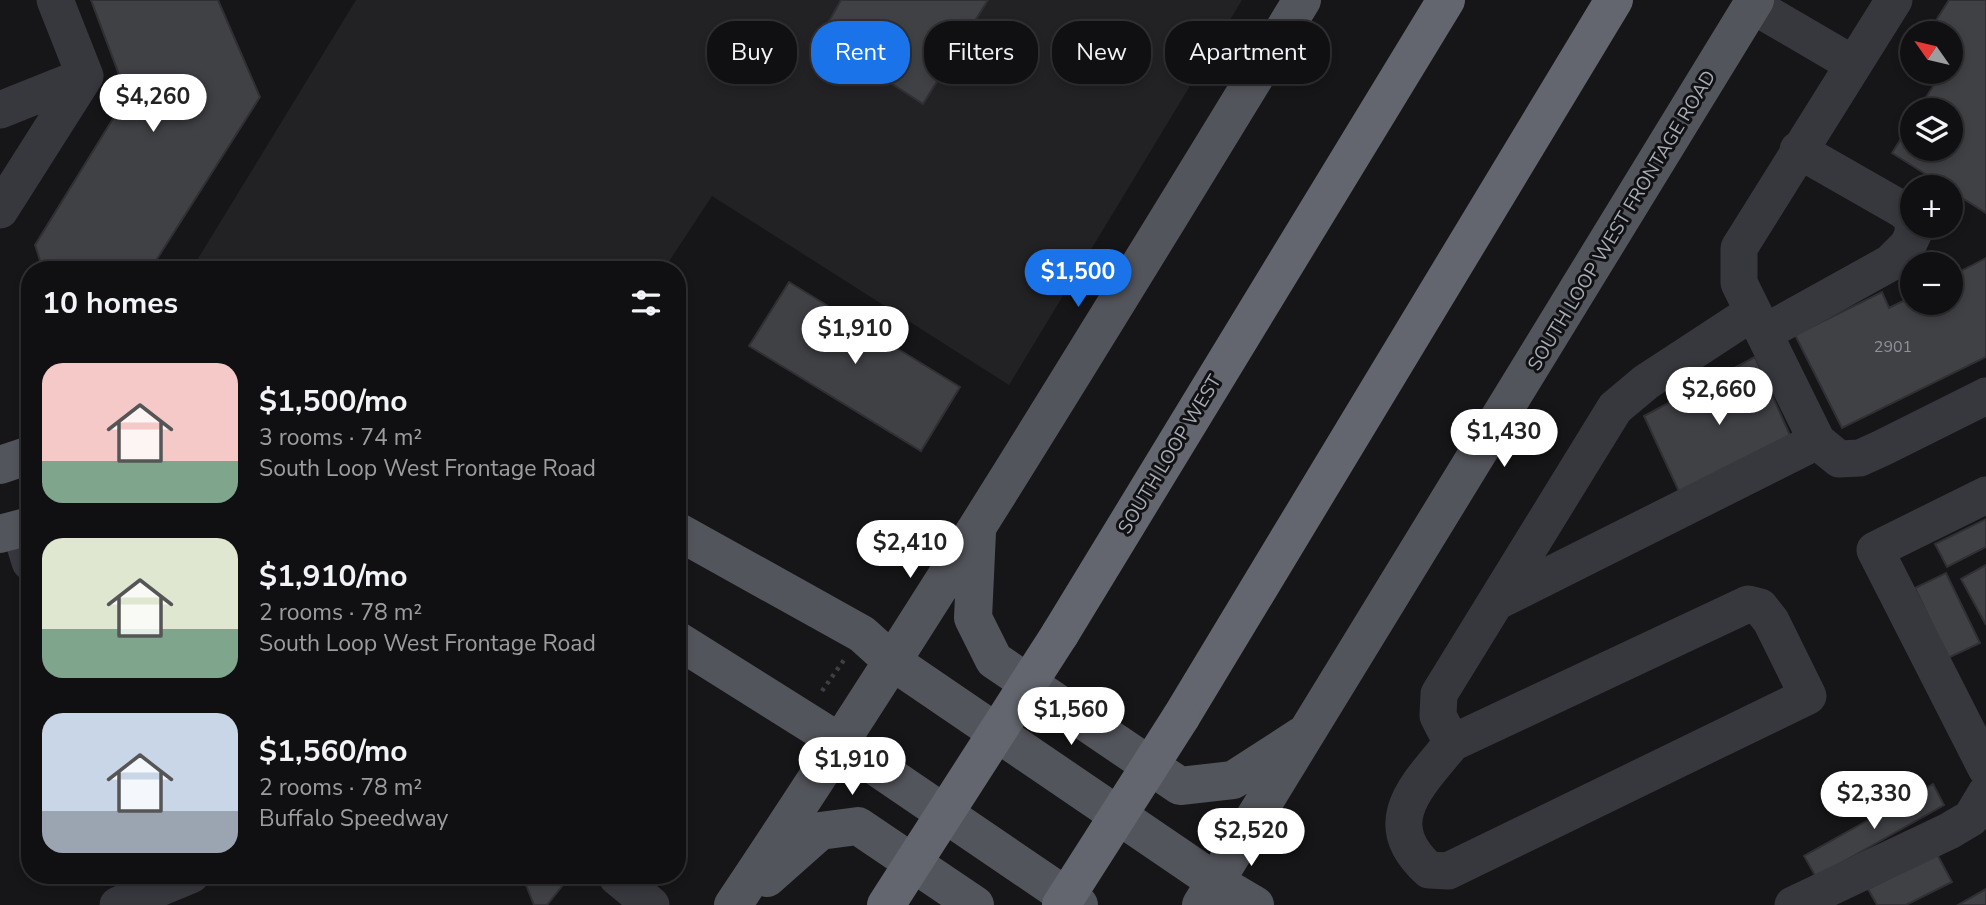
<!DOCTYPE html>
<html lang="en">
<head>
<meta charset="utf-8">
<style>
	:root { --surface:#101012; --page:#19191b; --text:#f1f3f6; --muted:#9c9d9f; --line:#303032; --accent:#1a73e8 }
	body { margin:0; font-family:"Nunito Sans",sans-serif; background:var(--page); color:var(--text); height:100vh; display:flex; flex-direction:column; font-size:26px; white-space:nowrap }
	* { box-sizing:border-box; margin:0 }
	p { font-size:23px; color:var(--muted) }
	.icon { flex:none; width:38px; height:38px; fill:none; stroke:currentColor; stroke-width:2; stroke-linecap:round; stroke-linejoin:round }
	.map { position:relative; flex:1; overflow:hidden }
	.side { position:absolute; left:21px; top:261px; width:665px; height:623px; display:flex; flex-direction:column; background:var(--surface); border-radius:28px; box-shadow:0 4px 10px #0003,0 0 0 2px var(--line) }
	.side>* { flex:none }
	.hud { position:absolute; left:707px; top:21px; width:665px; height:63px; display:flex; gap:14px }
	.needle { width:46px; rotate:304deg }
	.controls { position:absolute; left:1900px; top:21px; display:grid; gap:14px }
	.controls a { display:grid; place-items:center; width:63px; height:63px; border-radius:50%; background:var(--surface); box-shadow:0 4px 10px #0003,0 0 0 2px var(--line); font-size:35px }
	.price { position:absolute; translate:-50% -60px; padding:0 16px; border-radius:24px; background:#fff; color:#222; font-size:23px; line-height:46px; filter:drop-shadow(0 2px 4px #0008) }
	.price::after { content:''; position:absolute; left:50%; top:42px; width:21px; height:16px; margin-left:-10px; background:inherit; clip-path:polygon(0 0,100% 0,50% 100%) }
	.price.current { background:var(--accent); color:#fff }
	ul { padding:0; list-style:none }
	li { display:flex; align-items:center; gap:21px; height:175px; padding:0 21px }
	li span { display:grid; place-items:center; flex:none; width:196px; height:140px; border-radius:21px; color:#555 }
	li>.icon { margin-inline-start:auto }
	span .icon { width:84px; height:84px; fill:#fffc; stroke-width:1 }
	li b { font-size:30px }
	h2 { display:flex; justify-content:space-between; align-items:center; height:84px; padding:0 21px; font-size:30px }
	.tag { padding:0 24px; border-radius:28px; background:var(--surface); box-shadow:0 4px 10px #0003,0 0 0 2px var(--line); font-size:24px; line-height:63px }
	.tag.current { background:var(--accent); color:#fff }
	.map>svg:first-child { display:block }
	.built { fill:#222225 }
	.building { fill:#404145; stroke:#303034; stroke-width:2 }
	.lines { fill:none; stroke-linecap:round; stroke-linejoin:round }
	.path { stroke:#3d3f44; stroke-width:4.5; stroke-dasharray:3.5 5; stroke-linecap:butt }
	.minor { stroke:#37383d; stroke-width:37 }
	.major { stroke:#53555c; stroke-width:38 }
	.highway { stroke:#63666e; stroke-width:38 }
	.highway-bridge { stroke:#63666e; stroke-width:38 }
	.labels { text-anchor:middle; stroke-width:6; stroke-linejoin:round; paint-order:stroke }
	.number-label { font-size:16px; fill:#8e929b }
	.street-label { font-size:19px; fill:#a8adb8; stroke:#111113 }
</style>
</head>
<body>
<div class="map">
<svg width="1986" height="905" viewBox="0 0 1986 905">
	<rect width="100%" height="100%" fill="#161618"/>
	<path class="built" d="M356 0H1242L1009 385 712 196 664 269 191 270Z"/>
	<path class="building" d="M91 0H218L260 97 150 270H43L35 245 127 96Z
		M841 0H988L923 104 820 37Z
		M1949 0H1986V213L1951 191V187H1946L1892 153 1913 120V149H1951V110H1918L1942 72H1951V33H1928Z
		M1986 258V357L1842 428 1795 335 1882 292 1889 308 1913 296V303H1951V276Z
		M789 282 960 387 921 451 749 346Z
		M1755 357 1793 442 1681 496 1644 416Z
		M1986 519V547L1947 567 1935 544Z
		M1986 565V625L1961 579Z
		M1946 573 1980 643 1948 658 1915 588Z
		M1933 784 1944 805 1816 877 1804 856Z
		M1937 854 1952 882 1906 905H1877L1868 889Z
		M522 875H571L547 905H534Z
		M1986 889V905H1958Z"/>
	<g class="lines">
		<path class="path" d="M822 691 844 660"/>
		<path class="minor" d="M1894 0 1739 248V283L1817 441 1839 459 1860 458 1882 448 1986 396
			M1752 5 1853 64
			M0 110 85 76
			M1798 150 1903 210 1912 218 1913 223
			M0 210 85 76 55 0
			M1764 333 1890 263 1908 245 1914 232 1913 226
			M1986 495 1875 550 1986 768
			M20 529 30 562
			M1496 602 1817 441
			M1452 743C1418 785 1376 822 1429 870L1448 871 1808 696 1771 621 1760 607 1748 604 1452 743 1438 716 1439 694 1615 408 1646 382 1753 312
			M617 877 651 905
			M118 905 191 875
			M1793 905 1949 831 1971 818 1986 793"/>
		<path class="major" d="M0 465 30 455
			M677 531 862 634 893 662 1216 882 1255 905
			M977 532 973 618 994 660 1180 786 1233 780 1301 736
			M0 534 30 526
			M677 640 841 743 1079 905
			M767 878 820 831 858 826 975 905
			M733 905C931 609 1116 304 1302 0
			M1201 905 1755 0"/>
		<path class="highway" d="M1060 634 1446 0
			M1181 717 1614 0"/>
		<path class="highway-bridge" d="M886 905 1060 634
			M1061 905 1181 717"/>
	</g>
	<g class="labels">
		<g class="number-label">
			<text x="1893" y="352">2901</text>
		</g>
		<g class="street-label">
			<text transform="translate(1621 220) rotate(-59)" y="7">SOUTH LOOP WEST FRONTAGE ROAD</text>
			<text transform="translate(1169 454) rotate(-59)" y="7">SOUTH LOOP WEST</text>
		</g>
	</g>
</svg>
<div class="controls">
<a><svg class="needle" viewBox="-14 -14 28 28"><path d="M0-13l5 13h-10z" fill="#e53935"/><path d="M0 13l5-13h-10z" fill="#9c9d9f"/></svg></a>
<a><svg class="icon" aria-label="layers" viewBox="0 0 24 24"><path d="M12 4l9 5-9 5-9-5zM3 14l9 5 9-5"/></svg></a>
<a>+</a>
<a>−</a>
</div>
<b class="price" style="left:153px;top:134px">$4,260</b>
<b class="price current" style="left:1078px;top:309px">$1,500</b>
<b class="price" style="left:855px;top:366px">$1,910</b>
<b class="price" style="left:1719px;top:427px">$2,660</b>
<b class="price" style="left:1504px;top:469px">$1,430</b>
<b class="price" style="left:910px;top:580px">$2,410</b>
<b class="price" style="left:1071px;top:747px">$1,560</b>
<b class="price" style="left:852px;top:797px">$1,910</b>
<b class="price" style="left:1874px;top:831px">$2,330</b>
<b class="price" style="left:1251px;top:868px">$2,520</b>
<div class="hud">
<a class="tag">Buy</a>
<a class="tag current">Rent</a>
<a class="tag">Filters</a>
<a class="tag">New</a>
<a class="tag">Apartment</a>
</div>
<section class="side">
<h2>10 homes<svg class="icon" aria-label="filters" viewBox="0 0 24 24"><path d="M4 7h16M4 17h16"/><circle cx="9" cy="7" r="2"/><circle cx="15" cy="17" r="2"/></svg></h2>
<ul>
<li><span style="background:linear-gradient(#f6c9c9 70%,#7fa58c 0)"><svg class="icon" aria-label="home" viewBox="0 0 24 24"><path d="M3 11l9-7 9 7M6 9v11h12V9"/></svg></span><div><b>$1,500/mo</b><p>3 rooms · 74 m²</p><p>South Loop West Frontage Road</p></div></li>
<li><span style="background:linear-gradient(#dfe7d0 65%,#7fa58c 0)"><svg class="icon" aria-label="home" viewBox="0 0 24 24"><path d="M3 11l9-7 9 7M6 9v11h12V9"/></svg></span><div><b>$1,910/mo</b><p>2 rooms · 78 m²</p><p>South Loop West Frontage Road</p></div></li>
<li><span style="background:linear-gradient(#c9d6e8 70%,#9aa5b1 0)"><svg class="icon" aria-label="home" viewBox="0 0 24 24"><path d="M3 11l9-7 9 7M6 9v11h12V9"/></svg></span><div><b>$1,560/mo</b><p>2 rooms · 78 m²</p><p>Buffalo Speedway</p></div></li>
</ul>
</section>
</div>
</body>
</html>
